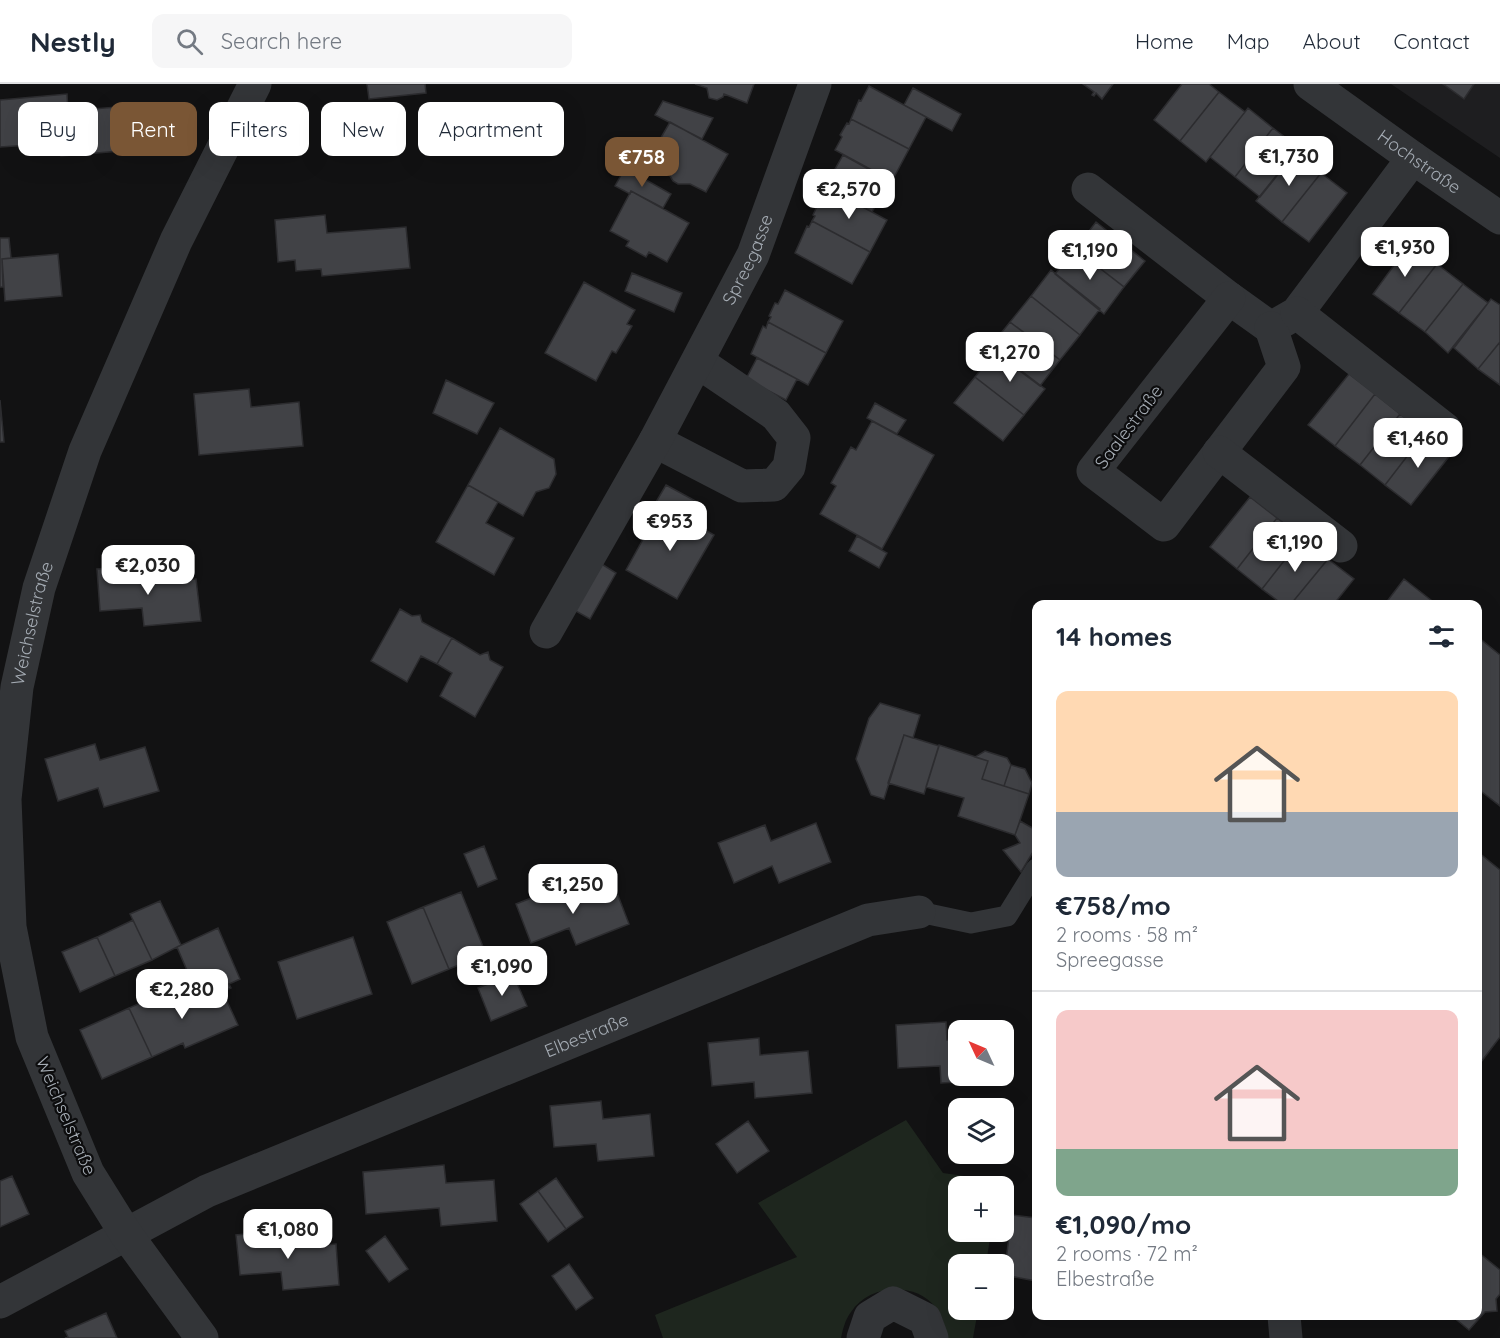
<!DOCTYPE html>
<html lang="en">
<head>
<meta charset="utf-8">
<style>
	:root { --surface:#fff; --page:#f6f6f7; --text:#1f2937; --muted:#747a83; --line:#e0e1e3; --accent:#7a5635 }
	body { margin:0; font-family:Quicksand,sans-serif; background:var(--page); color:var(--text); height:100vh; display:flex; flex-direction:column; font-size:22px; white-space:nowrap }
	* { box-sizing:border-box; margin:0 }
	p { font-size:20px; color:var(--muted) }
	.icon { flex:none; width:33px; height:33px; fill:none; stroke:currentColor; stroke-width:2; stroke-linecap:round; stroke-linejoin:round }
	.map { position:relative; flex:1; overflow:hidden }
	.side { position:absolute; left:1032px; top:516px; width:450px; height:720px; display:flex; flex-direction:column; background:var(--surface); border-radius:12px; box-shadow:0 6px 24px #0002 }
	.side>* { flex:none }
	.banner { position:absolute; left:18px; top:18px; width:570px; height:54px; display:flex; gap:12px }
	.needle { width:39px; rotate:314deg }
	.tools { position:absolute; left:948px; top:936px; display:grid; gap:12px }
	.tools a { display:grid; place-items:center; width:66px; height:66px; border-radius:12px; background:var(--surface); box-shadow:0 6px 24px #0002; font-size:30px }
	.price { position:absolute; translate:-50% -51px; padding:0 14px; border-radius:12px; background:#fff; color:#222; font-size:20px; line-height:39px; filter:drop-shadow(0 2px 3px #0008) }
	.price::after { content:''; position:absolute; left:50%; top:36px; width:18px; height:14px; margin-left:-9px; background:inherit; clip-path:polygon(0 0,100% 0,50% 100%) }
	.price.active { background:var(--accent); color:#fff }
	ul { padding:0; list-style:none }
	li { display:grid; align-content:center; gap:12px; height:318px; padding:0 24px }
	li+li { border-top:2px solid var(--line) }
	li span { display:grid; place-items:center; height:186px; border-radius:12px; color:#555 }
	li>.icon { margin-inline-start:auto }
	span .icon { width:108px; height:108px; fill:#fffc; stroke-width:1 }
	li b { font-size:26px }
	h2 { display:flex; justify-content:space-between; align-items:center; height:72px; padding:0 24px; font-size:26px }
	.chip { padding:0 21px; border-radius:12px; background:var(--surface); box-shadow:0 6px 24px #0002; font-size:21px; line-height:54px }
	.chip.active { background:var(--accent); color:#fff }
	header { display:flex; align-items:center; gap:36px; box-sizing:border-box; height:84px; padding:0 30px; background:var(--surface); border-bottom:2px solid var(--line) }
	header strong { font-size:28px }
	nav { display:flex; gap:33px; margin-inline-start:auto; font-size:21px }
	.search { width:420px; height:54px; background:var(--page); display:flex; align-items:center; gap:15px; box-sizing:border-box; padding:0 21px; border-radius:12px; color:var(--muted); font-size:22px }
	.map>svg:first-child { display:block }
	.built { fill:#1e1e20 }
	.green { fill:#1e261e }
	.building { fill:#414246; stroke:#2c2c2f; stroke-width:1.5 }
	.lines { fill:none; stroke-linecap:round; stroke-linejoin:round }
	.service { stroke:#333538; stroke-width:21 }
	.minor { stroke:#333538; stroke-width:33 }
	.labels { text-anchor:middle; stroke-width:4.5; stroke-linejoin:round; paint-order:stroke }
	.street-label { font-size:18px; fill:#a4abb3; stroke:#0d0d0e }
</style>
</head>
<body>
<header>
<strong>Nestly</strong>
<div class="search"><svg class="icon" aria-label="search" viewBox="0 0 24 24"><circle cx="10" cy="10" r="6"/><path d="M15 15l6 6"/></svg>Search here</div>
<nav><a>Home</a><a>Map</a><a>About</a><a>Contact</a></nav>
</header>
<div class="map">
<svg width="1500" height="1254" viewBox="0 0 1500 1254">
	<rect width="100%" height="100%" fill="#121213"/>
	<path class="built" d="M1391 0H1500V74Z"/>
	<path class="green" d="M906 1036 943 1089 1000 1097 999 1102H958V1148H991L986 1180H958V1226H978L973 1254H947C945 1243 943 1233 936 1224 916 1197 869 1200 851 1228 845 1236 843 1245 841 1254H663L655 1231 797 1173 758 1119Z"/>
	<path class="building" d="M367 0H425L426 9 369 15Z
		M695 0H754L747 19 724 10 723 13 717 16 709 14 707 4Z
		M1083 0H1113L1102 15 1096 9 1094 12 1092 11 1094 8Z
		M1182 0H1209L1219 8 1180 57 1154 36Z
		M1443 0H1474L1464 15Z
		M869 2 926 33 909 65 851 35 859 16 861 17Z
		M913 4 961 30 952 47 904 21Z
		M1219 8 1245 28 1206 78 1180 57Z
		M67 10 68 27 117 23 120 67 61 72 60 59 0 63V16Z
		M663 17 713 34 702 55 655 31Z
		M1248 24 1273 44 1235 93 1210 73Z
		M851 35 909 65 892 97 835 66 842 53 840 51 847 39 849 40Z
		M670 38 728 70 706 108 690 100H678L673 97 667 87 648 76Z
		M1273 44 1299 64 1260 113 1235 93Z
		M1295 68 1321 89 1282 138 1256 117Z
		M843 71 885 94 876 109 834 87Z
		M625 84 671 110 663 124 631 107 630 110 615 102Z
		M1321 89 1347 109 1309 158 1282 138Z
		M839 90 881 112 872 128 830 105Z
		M829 105 887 136 870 168 812 137 815 132 813 131 819 118 822 120Z
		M631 107 689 139 667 178 649 168 646 173 626 162 629 157 610 147Z
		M325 131 327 149 406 143 410 184 322 192 321 185 296 187 295 176 278 178 275 136Z
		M812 137 870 168 852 200 795 169 807 142 809 143Z
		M1096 138 1145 177 1124 203 1075 165Z
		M0 154H9L11 174 2 175 3 203H0Z
		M1411 158 1437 180 1399 229 1373 210Z
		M1075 165 1124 203 1104 230 1055 190Z
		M58 170 62 212 5 217 2 175Z
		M1437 180 1463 200 1425 248 1399 229Z
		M1051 186 1100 225 1080 251 1031 212Z
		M632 189 682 209 674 228 625 207Z
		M584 198 635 226 627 240 632 242 616 269 612 267 596 297 545 269Z
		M1463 200 1488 219 1448 269 1425 248Z
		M785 206 843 237 826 269 768 238 771 233 769 232 775 219 778 220Z
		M1031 212 1080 251 1060 276 1010 238Z
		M1491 215 1500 221V258L1478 285 1454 264Z
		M768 238 826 269 808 301 751 270 763 242 766 244Z
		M1010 238 1060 276 1040 302 989 264Z
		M1500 258V301L1478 285Z
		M995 267 1045 305 1024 331 975 293Z
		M757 274 797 295 786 316 746 295Z
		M1349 290 1375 310 1335 362 1308 341Z
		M975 293 1024 331 1003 357 954 319Z
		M446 296 494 319 477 350 433 329Z
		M249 305 251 323 299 318 303 362 199 371 194 310Z
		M1375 310 1400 330 1360 381 1335 362Z
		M0 316 4 358H0Z
		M875 319 906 336 897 350 867 334Z
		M1400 330 1425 349 1385 401 1360 381Z
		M872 337 934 371 882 465 820 430 836 402 831 399 851 363 856 366Z
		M500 344 554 375 556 390 549 404 536 408 523 432 468 401Z
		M1425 349 1451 370 1411 421 1385 401Z
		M468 401 498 418 486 439 514 454 494 491 436 458Z
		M666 401 703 421 693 439 656 418Z
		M1250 413 1277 434 1237 485 1210 463Z
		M662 421 714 451 677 515 626 486Z
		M1277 434 1302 454 1262 505 1237 485Z
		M857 452 887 469 879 484 849 467Z
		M1302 454 1328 475 1291 520H1282L1262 505Z
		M1328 475 1354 495 1334 520H1291Z
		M600 479 616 489 590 535 574 526Z
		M147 481 149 499 196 495 201 537 144 542 142 524 100 527 97 485Z
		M1404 495 1436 520H1385Z
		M400 525 412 532 420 531 422 538 452 554 437 580 421 572 407 598 371 577Z
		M1478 553 1500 571V722L1478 705Z
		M452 554 480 571 488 568 490 576 503 583 475 633 440 612 452 589 437 580Z
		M880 619 920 631 913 654 904 651 884 715 871 711 856 675 869 634Z
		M904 651 939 662 924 710 888 699Z
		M95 660 100 676 145 663 159 707 104 723 98 704 58 717 45 675Z
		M939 661 988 677 982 695 1029 710 1015 751 958 732 964 714 926 703Z
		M985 667 1007 674 1011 681 1004 702 982 695 988 677 975 673Z
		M1011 681 1025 685 1032 699 1029 710 1004 702Z
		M1020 737 1036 746V763L1021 788 1003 766 1020 759 1015 751Z
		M816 739 831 778 779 799 772 782 734 799 718 759 765 741 771 757Z
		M484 762 497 795 478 803 464 770Z
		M1478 768 1500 786V953L1478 982Z
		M614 801 629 840 576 861 569 844 531 859 516 820 562 802 569 818Z
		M461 808 486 870 449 885 423 823Z
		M160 817 181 861 152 876 130 830Z
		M423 823 449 885 412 900 387 838Z
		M133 836 152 876 115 892 97 853Z
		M218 844 240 895 229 900 231 904 223 908 220 902 198 912 177 863Z
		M97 853 115 892 80 908 62 868Z
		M353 853 372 910 297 935 278 878Z
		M513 890 527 922 491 937 478 904Z
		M220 902 238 941 185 964 183 959 152 973 129 924 169 906 176 923Z
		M129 924 152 973 102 995 80 946Z
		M946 938 947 956H958V992H997V996L941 999 940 982 898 984 896 941Z
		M759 954 760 971 808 967 812 1009 755 1014 754 998 712 1002 708 959Z
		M601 1017 603 1035 650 1030 654 1072 598 1077 596 1060 554 1063 550 1022Z
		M748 1037 769 1067 737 1089 716 1060Z
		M444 1081 446 1099 494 1096 497 1137 441 1142 439 1124 366 1130 363 1088Z
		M12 1092 29 1130 0 1143V1097Z
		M556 1094 583 1133 566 1145 538 1107Z
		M538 1107 566 1145 548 1158 520 1120Z
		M1012 1131 1036 1134V1197L1004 1191Z
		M287 1146 288 1164 336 1160 339 1201 283 1206 281 1188 240 1191 236 1151Z
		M385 1152 408 1185 389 1198 366 1167Z
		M1478 1168 1500 1186V1210L1496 1215 1497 1227 1485 1228 1469 1246 1452 1232H1478Z
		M569 1180 593 1214 576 1226 552 1192Z
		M106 1229 117 1254H65L68 1253 65 1247Z"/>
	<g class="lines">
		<path class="service" d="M919 828 971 839 1007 832 1036 785"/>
		<g class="minor">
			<path id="s1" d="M1310 0 1413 74 1500 134"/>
			<path d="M1088 105 1229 214 1271 244 1297 229 1413 74"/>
			<path d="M1229 214 1093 387 1164 441 1284 283 1271 244"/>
			<path d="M1297 229 1445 345"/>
			<path d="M655 357 742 402 774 401 789 383 794 354 776 331 698 278"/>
			<path d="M1219 368 1341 462"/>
			<path id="s2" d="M546 548 655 357 753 171 815 0"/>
			<path id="s3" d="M0 1218 207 1107 868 836 919 828"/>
			<path d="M1284 1232 1286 1254"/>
			<path id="s4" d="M202 1254 126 1150 88 1089 32 953 10 843 5 715 17 603 39 504 85 367 176 157 255 0"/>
			<path d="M863 1254 870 1233 893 1219 925 1235 932 1254"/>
		</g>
	</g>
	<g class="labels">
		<g class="street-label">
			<text dy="6" stroke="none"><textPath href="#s1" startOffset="134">Hochstraße</textPath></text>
			<text dy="6" stroke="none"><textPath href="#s2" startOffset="424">Spreegasse</textPath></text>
			<text transform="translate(1129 343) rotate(-53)" y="6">Saalestraße</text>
			<text dy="6" stroke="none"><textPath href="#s4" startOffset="766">Weichselstraße</textPath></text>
			<text dy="6" stroke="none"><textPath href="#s3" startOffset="645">Elbestraße</textPath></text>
			<text transform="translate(66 1032) rotate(67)" y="6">Weichselstraße</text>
		</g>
	</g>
</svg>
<div class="tools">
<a><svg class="needle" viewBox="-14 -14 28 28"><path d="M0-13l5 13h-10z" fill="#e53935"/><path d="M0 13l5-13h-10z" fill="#747a83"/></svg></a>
<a><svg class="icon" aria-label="layers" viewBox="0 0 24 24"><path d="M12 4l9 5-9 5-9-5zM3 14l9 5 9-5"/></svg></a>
<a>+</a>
<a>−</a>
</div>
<b class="price" style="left:1289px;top:103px">€1,730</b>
<b class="price active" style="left:642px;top:104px">€758</b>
<b class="price" style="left:849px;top:136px">€2,570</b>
<b class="price" style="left:1405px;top:194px">€1,930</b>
<b class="price" style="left:1090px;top:197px">€1,190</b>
<b class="price" style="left:1010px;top:299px">€1,270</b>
<b class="price" style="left:1418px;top:385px">€1,460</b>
<b class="price" style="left:670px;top:468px">€953</b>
<b class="price" style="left:1295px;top:489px">€1,190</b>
<b class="price" style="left:148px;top:512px">€2,030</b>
<b class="price" style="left:573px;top:831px">€1,250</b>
<b class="price" style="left:502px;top:913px">€1,090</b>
<b class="price" style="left:182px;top:936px">€2,280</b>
<b class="price" style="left:288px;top:1176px">€1,080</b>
<div class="banner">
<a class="chip">Buy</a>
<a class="chip active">Rent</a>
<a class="chip">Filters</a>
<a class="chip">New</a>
<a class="chip">Apartment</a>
</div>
<section class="side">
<h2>14 homes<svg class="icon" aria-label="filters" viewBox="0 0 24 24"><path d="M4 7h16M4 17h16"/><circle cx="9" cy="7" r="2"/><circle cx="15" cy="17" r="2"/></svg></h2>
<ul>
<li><span style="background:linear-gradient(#ffd9b3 65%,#9aa5b1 0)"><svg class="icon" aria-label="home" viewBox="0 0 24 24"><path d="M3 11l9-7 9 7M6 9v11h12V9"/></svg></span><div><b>€758/mo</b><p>2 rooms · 58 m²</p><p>Spreegasse</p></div></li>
<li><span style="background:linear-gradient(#f6c9c9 75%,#7fa58c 0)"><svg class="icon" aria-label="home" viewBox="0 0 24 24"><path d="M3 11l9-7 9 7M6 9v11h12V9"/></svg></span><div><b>€1,090/mo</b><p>2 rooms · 72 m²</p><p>Elbestraße</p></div></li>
</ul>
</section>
</div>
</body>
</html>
